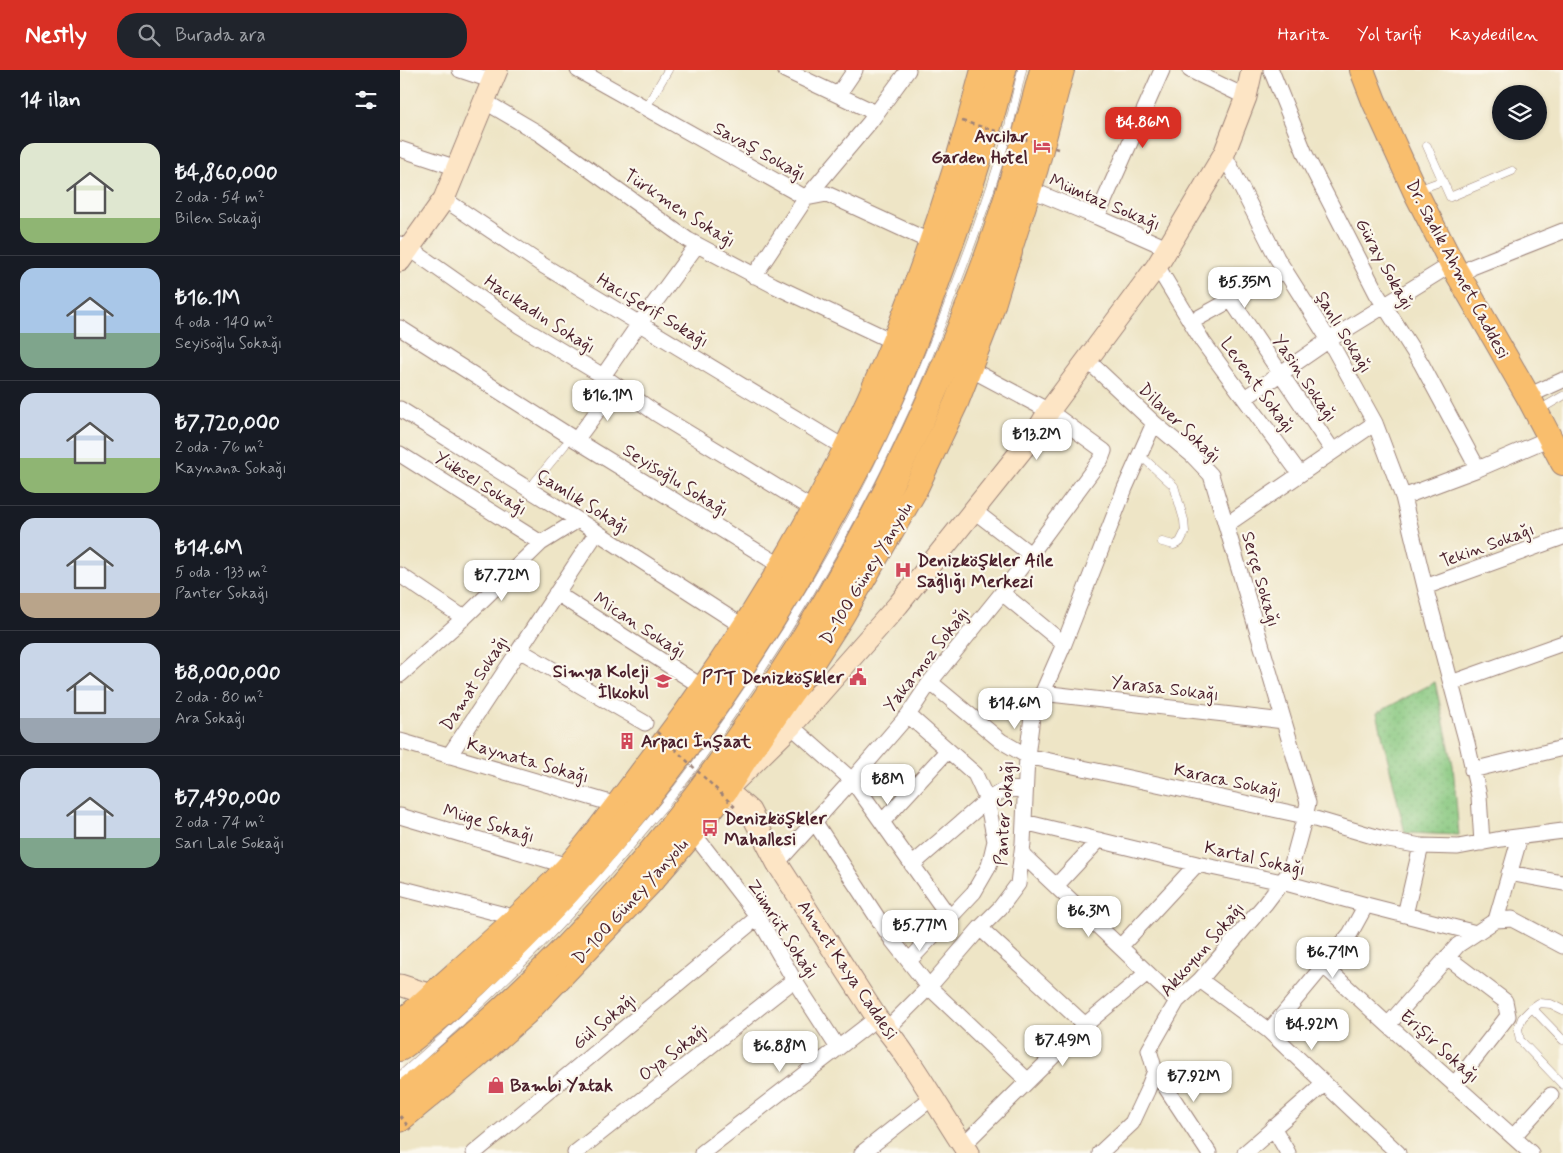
<!DOCTYPE html>
<html lang="tr">
<head>
<meta charset="utf-8">
<style>
	:root { --surface:#171b24; --page:#20242c; --text:#f1f3f6; --muted:#9ea1a6; --line:#363941; --accent:#d93025 }
	body { margin:0; font-family:Mynerve,sans-serif; background:var(--page); color:var(--text); height:100vh; display:flex; flex-direction:column; font-size:19px; white-space:nowrap }
	* { box-sizing:border-box; margin:0 }
	p { font-size:16px; color:var(--muted) }
	.icon { flex:none; width:28px; height:28px; fill:none; stroke:currentColor; stroke-width:2; stroke-linecap:round; stroke-linejoin:round }
	.map { position:relative; flex:1; overflow:hidden }
	.drawer { display:flex; flex-direction:column; background:var(--surface); width:400px }
	.drawer>* { flex:none }
	.fabs { position:absolute; left:1092px; top:15px; display:grid; gap:10px }
	.fabs a { display:grid; place-items:center; width:55px; height:55px; border-radius:50%; background:var(--surface); box-shadow:0 1px 4px #0004; font-size:25px }
	.price { position:absolute; translate:-50% -42px; padding:0 11px; border-radius:10px; background:#fff; color:#222; font-size:16px; line-height:32px; filter:drop-shadow(0 1px 2px #0008) }
	.price::after { content:''; position:absolute; left:50%; top:30px; width:15px; height:11px; margin-left:-8px; background:inherit; clip-path:polygon(0 0,100% 0,50% 100%) }
	.price.current { background:var(--accent); color:#fff }
	ul { padding:0; list-style:none }
	li { display:flex; align-items:center; gap:15px; height:125px; padding:0 20px }
	li+li { border-top:1px solid var(--line) }
	li span { display:grid; place-items:center; flex:none; width:140px; height:100px; border-radius:15px; color:#555 }
	li>.icon { margin-inline-start:auto }
	span .icon { width:60px; height:60px; fill:#fffc; stroke-width:1 }
	li b { font-size:21px }
	h2 { display:flex; justify-content:space-between; align-items:center; height:60px; padding:0 20px; font-size:21px }
	header { display:flex; align-items:center; gap:30px; box-sizing:border-box; height:70px; padding:0 25px; background:var(--accent); color:#fff }
	header strong { font-size:24px }
	nav { display:flex; gap:28px; margin-inline-start:auto; font-size:18px }
	.search { width:350px; height:45px; background:var(--page); display:flex; align-items:center; gap:12px; box-sizing:border-box; padding:0 18px; border-radius:20px; color:var(--muted); font-size:19px }
	main { display:flex; flex:1; min-height:0 }
	.map>svg:first-child { display:block }
	.park { fill:url(#park-dots); stroke:#697456 }
	.lines { fill:none; stroke-linecap:round; stroke-linejoin:round }
	.lane-casing { stroke:#9c8278; stroke-width:9 }
	.street-casing { stroke:#9c8278; stroke-width:17 }
	.secondary-casing { stroke:#9c8278; stroke-width:23 }
	.primary-casing { stroke:#9c8278; stroke-width:26 }
	.highway-casing { stroke:#9c8278; stroke-width:28 }
	.lane { stroke:#fff; stroke-width:8 }
	.street { stroke:#fff; stroke-width:15 }
	.secondary { stroke:#fde5c5; stroke-width:21 }
	.primary { stroke:#f9be6d; stroke-width:24 }
	.highway { stroke:#f9be6d; stroke-width:26 }
	.path-bridge { stroke:#9c8278; stroke-width:2.5; stroke-dasharray:4 4; stroke-linecap:butt }
	.labels { text-anchor:middle; stroke-width:4.5; stroke-linejoin:round; paint-order:stroke }
	.poi-label { font-size:18px; font-weight:bold; fill:#4a1f2b; stroke:#fbf7ec; text-anchor:start }
	.street-label { font-size:18px; fill:#4a1f2b; stroke:#fbf7ec }
</style>
</head>
<body>
<header>
<strong>Nestly</strong>
<div class="search"><svg class="icon" aria-label="search" viewBox="0 0 24 24"><circle cx="10" cy="10" r="6"/><path d="M15 15l6 6"/></svg>Burada ara</div>
<nav><a>Harita</a><a>Yol tarifi</a><a>Kaydedilen</a></nav>
</header>
<main>
<section class="drawer">
<h2>14 ilan<svg class="icon" aria-label="filters" viewBox="0 0 24 24"><path d="M4 7h16M4 17h16"/><circle cx="9" cy="7" r="2"/><circle cx="15" cy="17" r="2"/></svg></h2>
<ul>
<li><span style="background:linear-gradient(#dfe7d0 75%,#8fb573 0)"><svg class="icon" aria-label="home" viewBox="0 0 24 24"><path d="M3 11l9-7 9 7M6 9v11h12V9"/></svg></span><div><b>₺4,860,000</b><p>2 oda · 54 m²</p><p>Bilen Sokağı</p></div></li>
<li><span style="background:linear-gradient(#a9c7e8 65%,#7fa58c 0)"><svg class="icon" aria-label="home" viewBox="0 0 24 24"><path d="M3 11l9-7 9 7M6 9v11h12V9"/></svg></span><div><b>₺16.1M</b><p>4 oda · 140 m²</p><p>Seyisoğlu Sokağı</p></div></li>
<li><span style="background:linear-gradient(#c9d6e8 65%,#8fb573 0)"><svg class="icon" aria-label="home" viewBox="0 0 24 24"><path d="M3 11l9-7 9 7M6 9v11h12V9"/></svg></span><div><b>₺7,720,000</b><p>2 oda · 76 m²</p><p>Kaynana Sokağı</p></div></li>
<li><span style="background:linear-gradient(#c9d6e8 75%,#b9a48a 0)"><svg class="icon" aria-label="home" viewBox="0 0 24 24"><path d="M3 11l9-7 9 7M6 9v11h12V9"/></svg></span><div><b>₺14.6M</b><p>5 oda · 133 m²</p><p>Panter Sokağı</p></div></li>
<li><span style="background:linear-gradient(#c9d6e8 75%,#9aa5b1 0)"><svg class="icon" aria-label="home" viewBox="0 0 24 24"><path d="M3 11l9-7 9 7M6 9v11h12V9"/></svg></span><div><b>₺8,000,000</b><p>2 oda · 80 m²</p><p>Ara Sokağı</p></div></li>
<li><span style="background:linear-gradient(#c9d6e8 70%,#7fa58c 0)"><svg class="icon" aria-label="home" viewBox="0 0 24 24"><path d="M3 11l9-7 9 7M6 9v11h12V9"/></svg></span><div><b>₺7,490,000</b><p>2 oda · 74 m²</p><p>Sarı Lale Sokağı</p></div></li>
</ul>
</section>
<div class="map">
<svg width="1163" height="1083" viewBox="0 0 1163 1083">
	<defs>
		<pattern id="park-dots" width="8" height="8" patternUnits="userSpaceOnUse" patternTransform="scale(1.25)"><rect width="8" height="8" fill="#88c880"/><path d="M2 2h.1M6 6h.1" fill="none" stroke="#77ab6f" stroke-width="1.8" stroke-linecap="round"/></pattern>
	</defs>
	<rect width="100%" height="100%" fill="#fbf7ec"/>
	<filter id="ink" filterUnits="userSpaceOnUse"><feTurbulence type="fractalNoise" baseFrequency=".02" numOctaves="2"/><feDisplacementMap in="SourceGraphic" scale="10" xChannelSelector="R" yChannelSelector="G"/><feConvolveMatrix kernelMatrix="1 2 1 2 8 2 1 2 1" color-interpolation-filters="sRGB"/></filter>
	<filter id="wash" filterUnits="userSpaceOnUse"><feTurbulence type="fractalNoise" baseFrequency=".0096" numOctaves="4" result="noise"/><feDisplacementMap in="SourceGraphic" scale="20" xChannelSelector="R" yChannelSelector="G"/><feGaussianBlur stdDeviation="1.12" result="paint"/><feColorMatrix in="noise" values="0 0 0 0 0 0 0 0 0 0 0 0 0 0 0 0 0 1.4 0 .05"/><feComposite in="paint" operator="in"/></filter>
	<g filter="url(#wash)">
		<rect width="100%" height="100%" fill="#eee5c6"/>
		<path class="park" d="M1035 612 1053 695 1059 765 1005 763 977 643Z"/>
	</g>
	<g filter="url(#ink)">
		<g class="lines">
			<g class="lane-casing">
				<path id="lane" d="M245 39 268 0
					M1027 76 1050 127 1112 101
					M1017 120 1042 111
					M1139 340 1163 326
					M740 385 774 416 784 450 785 462 780 472 774 475 762 472
					M129 419 165 375
					M1132 938 1163 970
					M1163 940 1151 934 1139 933 1132 938 1122 948 1118 959 1120 970 1163 1015
					M0 1006C84 933 163 856 234 771 252 749 271 728 288 705 369 595 442 478 499 353 519 311 536 268 552 225 572 173 592 118 607 65 612 43 617 22 622 0"/>
			</g>
			<g class="street-casing">
				<path id="street" d="M60 0 93 11
					M178 0 406 128 427 124 531 172
					M385 0 476 43
					M790 0 846 27
					M871 0 906 86 977 224 1021 293 1078 399
					M438 25 455 0
					M84 31 140 64 288 170 373 215 494 272
					M0 79 57 98
					M824 84 877 188 929 270 975 353 1003 427 1025 517 1067 673 1079 726 1082 773
					M629 119 697 147 767 178
					M44 129 144 196 445 378
					M697 147 762 0
					M0 174 9 178 120 256 203 306 257 344 413 439
					M757 196 803 272 900 404
					M354 206 406 128 470 52 508 0
					M1059 207 1072 197 1163 161
					M831 230 933 381
					M791 252 885 200
					M0 258 176 370 381 496
					M687 290 754 353 792 385 811 405 826 455
					M203 306 239 254 297 175
					M1128 326 1163 310
					M845 328 929 270 1052 194
					M0 339 178 450 344 557
					M176 370 216 316
					M0 384 141 473
					M1003 427 1078 399 1150 368
					M573 440 630 484
					M0 505 64 548
					M1025 517 1163 467
					M156 523 304 618
					M602 523 664 574
					M119 580 245 653
					M0 605 64 548 141 473 178 450
					M530 612 601 671 627 686 905 746 983 769 1021 776 1058 777 1101 769 1163 761
					M1051 613 1163 573
					M642 623 884 651
					M508 645 575 704 587 730 595 771 589 796 574 822 509 891
					M391 656 452 710 550 848
					M0 671 217 735
					M49 686 197 462
					M1072 700 1163 678
					M0 746 168 796
					M414 751 492 870 529 917 628 1011
					M482 752 548 680
					M624 752 797 794 882 812 966 835 1076 863
					M293 763 358 847 394 910 438 978
					M622 784 777 931
					M377 793 452 710 508 645 530 612 602 523 701 389 704 381 649 341 570 299
					M512 795 587 730 604 720 625 719
					M1109 803 1163 813
					M656 816 699 770
					M0 818 117 848
					M1005 845 1021 776
					M1096 850 1120 767
					M580 858 685 955
					M720 877 797 794
					M1047 887 1105 931 1108 946 1054 1015
					M924 896 988 955 1131 1083
					M800 910 869 961 998 1083
					M988 955 1058 875 1096 850 1112 849 1163 876
					M487 959 529 917 580 858 600 838 618 814 623 773 627 686 632 647 664 574 725 418 754 353
					M869 961 950 864 966 835
					M755 1001 809 1083
					M873 1057 888 1083
					M1113 1067 1151 1025
					M563 1075 685 955 747 903
					M74 1083 358 847
					M175 1083 394 910
					M302 1083 477 948
					M462 1083 533 1027
					M700 1083 732 1053 747 1021 755 1001 749 980 777 931 800 910 865 834 890 801 905 746 908 733 826 455 975 353
					M845 1083 924 1014"/>
			</g>
			<g class="secondary-casing">
				<path id="secondary" d="M0 191 44 129 97 0
					M0 915 31 925
					M568 1083C538 1038 512 989 477 948L377 793 350 741 326 720 391 656 498 535 637 361 649 341 757 196 824 84 846 27 852 0"/>
			</g>
			<g class="primary-casing">
				<path id="primary" d="M962 0 974 31 1015 121 1052 194 1128 326 1163 393
					M0 954C56 902 115 854 167 798 197 764 224 726 251 690 336 578 411 457 469 329 517 223 554 112 583 0
					M0 1050 74 989 126 943 249 814 293 763 326 720 346 688 408 599 442 546 514 422 556 333 589 248 609 182 636 98 662 0"/>
			</g>
			<g class="highway-casing">
				<path id="highway" d="M593 222 609 182
					M0 978C17 965 34 952 50 937 185 818 297 674 390 520 403 498 415 475 427 453 446 419 465 384 481 349 503 303 521 255 538 207 563 139 586 71 603 0
					M0 1026C269 819 465 517 582 202 607 136 625 68 643 0"/>
			</g>
			<use href="#lane" class="lane"/>
			<use href="#street" class="street"/>
			<use href="#secondary" class="secondary"/>
			<use href="#primary" class="primary"/>
			<use href="#highway" class="highway"/>
			<path class="path-bridge" d="M562 51 658 79
				M257 662 337 739
				M0 1046 11 1060"/>
		</g>
	</g>
	<defs>
		<g id="hotel-bare" transform="scale(1.35)"><path d="M-6-4.5h1.5V1H6V5H4.5V3h-9V5H-6ZM-4 0a1.8 1.8 0 1 1 3.6 0ZM.5 0V-2.5h3Q6-2.5 6 0Z" fill="#d1495b" stroke="#fbf7ec" stroke-width="2.5" paint-order="stroke"/></g>
		<g id="hospital-bare" transform="scale(1.35)"><path d="M-5-5h3v3.5h4V-5h3V5h-3V1.5h-4V5h-3Z" fill="#d1495b" stroke="#fbf7ec" stroke-width="2.5" paint-order="stroke"/></g>
		<g id="civic-bare" transform="scale(1.35)"><path d="M-.6-6.5H3V-4.5H.6V-3L4-1V1h2V6H-6V1h2V-1L-.6-3ZM-1.2 2.5V6h2.4V2.5Z" fill="#d1495b" stroke="#fbf7ec" stroke-width="2.5" paint-order="stroke"/></g>
		<g id="school-bare" transform="scale(1.35)"><path d="M0-5L7-2L0 1L-7-2ZM-4 1L0 2.5L4 1V4Q0 6-4 4Z" fill="#d1495b" stroke="#fbf7ec" stroke-width="2.5" paint-order="stroke"/></g>
		<g id="building-bare" transform="scale(1.35)"><path d="M-4-6H4V6H1V3H-1V6H-4ZM-2.5-4.3h1.7v1.8h-1.7ZM.8-4.3h1.7v1.8H.8ZM-2.5-1h1.7V.8h-1.7ZM.8-1h1.7V.8H.8Z" fill="#d1495b" stroke="#fbf7ec" stroke-width="2.5" paint-order="stroke"/></g>
		<g id="bus-bare" transform="scale(1.35)"><path d="M-5-6H5V4H4V6H2V4H-2V6H-4V4H-5ZM-3.5-4V0h7V-4ZM-3.5 1.2v1.5H-2V1.2ZM2 1.2v1.5H3.5V1.2Z" fill="#d1495b" stroke="#fbf7ec" stroke-width="2.5" paint-order="stroke"/></g>
		<g id="shop-bare" transform="scale(1.35)"><path d="M-5-2.5h2.3a2.7 3.5 0 0 1 5.4 0H5L5.5 6h-11ZM-1.5-2.5h3a1.5 2.3 0 0 0-3 0Z" fill="#d1495b" stroke="#fbf7ec" stroke-width="2.5" paint-order="stroke"/></g>
	</defs>
	<g fill-rule="evenodd">
		<use href="#hotel-bare" x="642" y="76"/>
		<use href="#hospital-bare" x="503" y="500"/>
		<use href="#civic-bare" x="458" y="607"/>
		<use href="#school-bare" x="263" y="611"/>
		<use href="#building-bare" x="227" y="671"/>
		<use href="#bus-bare" x="310" y="758"/>
		<use href="#shop-bare" x="96" y="1015"/>
	</g>
	<g class="labels">
		<g class="poi-label">
			<text x="628" y="72" text-anchor="end">Avcilar<tspan x="628" dy="21">Garden Hotel</tspan></text>
			<text x="517" y="496">Denizköşkler Aile<tspan x="517" dy="21">Sağlığı Merkezi</tspan></text>
			<text x="249" y="607" text-anchor="end">Simya Koleji<tspan x="249" dy="21">İlkokul</tspan></text>
			<text x="444" y="613" text-anchor="end">PTT Denizköşkler</text>
			<text x="241" y="677">Arpacı İnşaat</text>
			<text x="324" y="754">Denizköşkler<tspan x="324" dy="21">Mahallesi</tspan></text>
			<text x="110" y="1021">Bambi Yatak</text>
		</g>
		<g class="street-label">
			<text transform="translate(360 81) rotate(29)" y="6">Savaş Sokağı</text>
			<text transform="translate(705 132) rotate(23)" y="6">Mümtaz Sokağı</text>
			<text transform="translate(280 138) rotate(33)" y="6">Türkmen Sokağı</text>
			<text transform="translate(985 194) rotate(61)" y="6">Güray Sokağı</text>
			<text transform="translate(1058 199) rotate(62)" y="6">Dr. Sadık Ahmet Caddesi</text>
			<text transform="translate(253 240) rotate(31)" y="6">Hacışerif Sokağı</text>
			<text transform="translate(140 244) rotate(33)" y="6">Hacıkadın Sokağı</text>
			<text transform="translate(944 262) rotate(59)" y="6">Şanlı Sokağı</text>
			<text transform="translate(905 308) rotate(56)" y="6">Yasin Sokağı</text>
			<text transform="translate(858 315) rotate(54)" y="6">Levent Sokağı</text>
			<text transform="translate(780 353) rotate(44)" y="6">Dilaver Sokağı</text>
			<text transform="translate(276 410) rotate(32)" y="6">Seyisoğlu Sokağı</text>
			<text transform="translate(81 413) rotate(32)" y="6">Yüksel Sokağı</text>
			<text transform="translate(183 431) rotate(32)" y="6">Çamlık Sokağı</text>
			<text transform="translate(1087 475) rotate(-20)" y="6">Tekin Sokağı</text>
			<text transform="translate(466 503) rotate(-59)" y="6">D-100 Güney Yanyolu</text>
			<text transform="translate(861 509) rotate(74)" y="6">Serçe Sokağı</text>
			<text transform="translate(240 555) rotate(33)" y="6">Mican Sokağı</text>
			<text transform="translate(526 589) rotate(-52)" y="6">Yakamoz Sokağı</text>
			<text transform="translate(74 613) rotate(-57)" y="6">Damat Sokağı</text>
			<text transform="translate(765 618) rotate(7)" y="6">Yarasa Sokağı</text>
			<text transform="translate(128 690) rotate(16)" y="6">Kaynata Sokağı</text>
			<text transform="translate(828 710) rotate(12)" y="6">Karaca Sokağı</text>
			<text transform="translate(604 743) rotate(-86)" y="6">Panter Sokağı</text>
			<text transform="translate(89 753) rotate(17)" y="6">Müge Sokağı</text>
			<text transform="translate(855 788) rotate(13)" y="6">Kartal Sokağı</text>
			<text transform="translate(230 831) rotate(-48)" y="6">D-100 Güney Yanyolu</text>
			<text transform="translate(383 859) rotate(57)" y="6">Zümrüt Sokağı</text>
			<text transform="translate(802 879) rotate(-49)" y="6">Akkoyun Sokağı</text>
			<text transform="translate(448 900) rotate(56)" y="6">Ahmet Kaya Caddesi</text>
			<text transform="translate(204 951) rotate(-40)" y="6">Gül Sokağı</text>
			<text transform="translate(1040 976) rotate(42)" y="6">Erişir Sokağı</text>
			<text transform="translate(273 982) rotate(-38)" y="6">Oya Sokağı</text>
		</g>
	</g>
</svg>
<div class="fabs">
<a><svg class="icon" aria-label="layers" viewBox="0 0 24 24"><path d="M12 4l9 5-9 5-9-5zM3 14l9 5 9-5"/></svg></a>
</div>
<b class="price current" style="left:743px;top:79px">₺4.86M</b>
<b class="price" style="left:845px;top:239px">₺5.35M</b>
<b class="price" style="left:208px;top:352px">₺16.1M</b>
<b class="price" style="left:637px;top:391px">₺13.2M</b>
<b class="price" style="left:102px;top:532px">₺7.72M</b>
<b class="price" style="left:615px;top:660px">₺14.6M</b>
<b class="price" style="left:488px;top:736px">₺8M</b>
<b class="price" style="left:689px;top:868px">₺6.3M</b>
<b class="price" style="left:520px;top:882px">₺5.77M</b>
<b class="price" style="left:933px;top:909px">₺6.71M</b>
<b class="price" style="left:912px;top:981px">₺4.92M</b>
<b class="price" style="left:663px;top:997px">₺7.49M</b>
<b class="price" style="left:380px;top:1003px">₺6.88M</b>
<b class="price" style="left:794px;top:1033px">₺7.92M</b>
</div>
</main>
</body>
</html>
